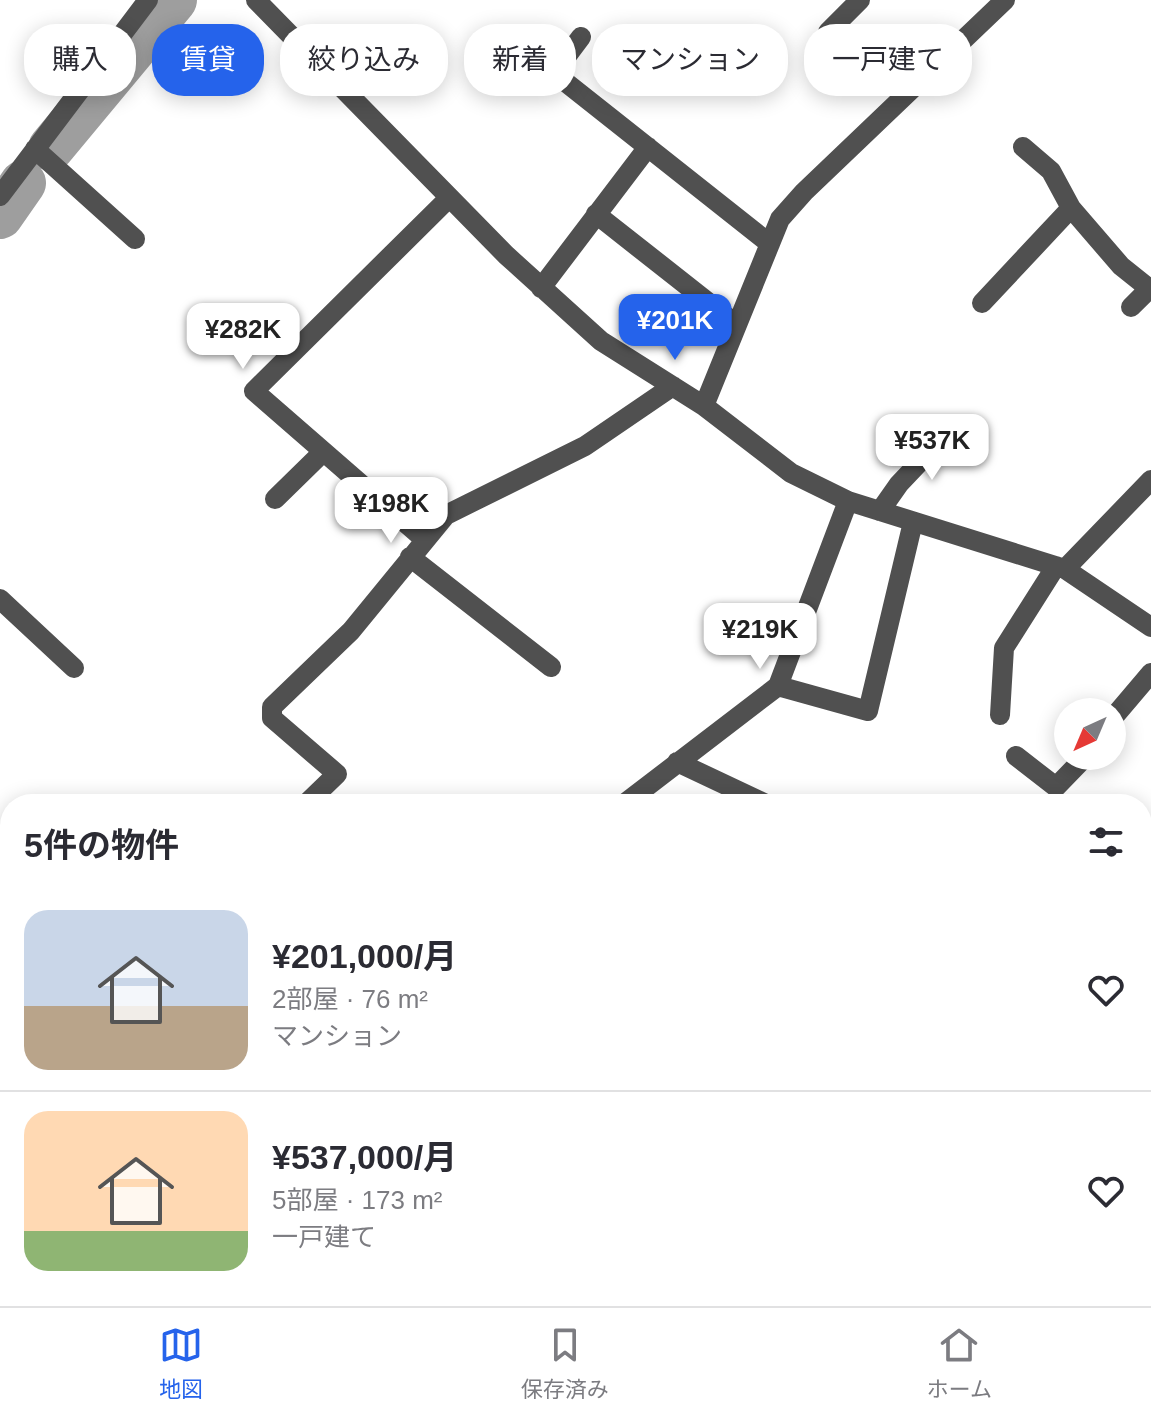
<!DOCTYPE html>
<html lang="ja">
<head>
<meta charset="utf-8">
<style>
	:root { --surface:#fff; --page:#f2f2f3; --text:#2b2b33; --muted:#7c7c81; --line:#e1e1e2; --accent:#2563eb }
	body { margin:0; font-family:Helvetica,"Noto Sans JP",sans-serif; background:var(--page); color:var(--text); height:100vh; display:flex; flex-direction:column; font-size:30px; white-space:nowrap }
	* { box-sizing:border-box; margin:0 }
	p { font-size:26px; color:var(--muted) }
	.icon { flex:none; width:44px; height:44px; fill:none; stroke:currentColor; stroke-width:2; stroke-linecap:round; stroke-linejoin:round }
	.map { position:relative; flex:1; overflow:hidden }
	.side { position:absolute; left:0px; top:794px; width:1152px; height:512px; display:flex; flex-direction:column; background:var(--surface); border-radius:32px 32px 0 0; box-shadow:0 4px 20px #0003 }
	.side>* { flex:none }
	.banner { position:absolute; left:24px; top:24px; width:1104px; height:72px; display:flex; gap:16px }
	.needle { width:52px; rotate:224deg }
	.fabs { position:absolute; left:1054px; top:698px; display:grid; gap:16px }
	.fabs a { display:grid; place-items:center; width:72px; height:72px; border-radius:50%; background:var(--surface); box-shadow:0 4px 20px #0003; font-size:40px }
	.price { position:absolute; translate:-50% -68px; padding:0 18px; border-radius:16px; background:#fff; color:#222; font-size:26px; line-height:52px; filter:drop-shadow(0 2px 4px #0008) }
	.price::after { content:''; position:absolute; left:50%; top:48px; width:24px; height:18px; margin-left:-12px; background:inherit; clip-path:polygon(0 0,100% 0,50% 100%) }
	.price.active { background:var(--accent); color:#fff }
	ul { padding:0; list-style:none }
	li { display:flex; align-items:center; gap:24px; height:200px; padding:0 24px }
	li+li { border-top:2px solid var(--line) }
	li span { display:grid; place-items:center; flex:none; width:224px; height:160px; border-radius:24px; color:#555 }
	li>.icon { margin-inline-start:auto }
	span .icon { width:96px; height:96px; fill:#fffc; stroke-width:1 }
	li b { font-size:34px }
	h2 { display:flex; justify-content:space-between; align-items:center; height:96px; padding:0 24px; font-size:34px }
	.pill { padding:0 28px; border-radius:32px; background:var(--surface); box-shadow:0 4px 20px #0003; font-size:28px; line-height:72px }
	.pill.active { background:var(--accent); color:#fff }
	.menu { display:flex; justify-content:space-around; align-items:center; height:112px; border-top:2px solid var(--line); background:var(--surface); font-size:22px; color:var(--muted) }
	.menu a { display:grid; justify-items:center; gap:4px }
	.menu .active { color:var(--accent) }
	.map>svg:first-child { display:block }
	.lines { fill:none; stroke-linecap:round; stroke-linejoin:round }
	.river { stroke:#9e9e9e; stroke-width:46 }
	.path { stroke:#727272; stroke-width:5; stroke-dasharray:2 4; stroke-linecap:butt }
	.minor { stroke:#505050; stroke-width:20 }
</style>
</head>
<body>
<div class="map">
<svg width="1151" height="1306" viewBox="0 0 1151 1306">
	<rect width="100%" height="100%" fill="#fff"/>
	<g class="lines">
		<path class="river" d="M51 148 174 0
			M0 216 23 183
			M0 942 10 951
			M319 1296 324 1306"/>
		<path class="path" d="M249 1296 255 1306"/>
		<path class="minor" d="M256 0 506 255 601 341 704 406 791 473 848 501 1065 569 1151 627
			M828 32 860 0
			M581 37 554 73 770 244
			M1023 147 1051 171 1071 208 1121 266 1151 290
			M35 149 135 239
			M0 196 148 0
			M596 214 737 325
			M541 288 648 147
			M982 303 1071 208
			M1131 307 1149 289
			M704 406 780 219 804 192 1005 0
			M275 499 322 453
			M880 511 899 484 952 428
			M424 539 254 391 449 198
			M410 557 551 667
			M1065 569 1151 480
			M0 599 74 668
			M778 686 868 711 913 522
			M1000 715 1004 648 1056 566
			M1112 719 1151 673
			M1016 756 1056 787 1086 756
			M677 762 766 804
			M306 804 337 774 272 718V707L351 631 446 515 585 446 673 386
			M624 804 778 686 848 501
			M0 1069 10 1079
			M1142 1246 1151 1237
			M421 1296 429 1306
			M887 1296 895 1306
			M0 1302 4 1306
			M39 1306 51 1296
			M1084 1306 1094 1296"/>
	</g>
</svg>
<div class="fabs">
<a><svg class="needle" viewBox="-14 -14 28 28"><path d="M0-13l5 13h-10z" fill="#e53935"/><path d="M0 13l5-13h-10z" fill="#7c7c81"/></svg></a>
</div>
<b class="price active" style="left:675px;top:362px">¥201K</b>
<b class="price" style="left:243px;top:371px">¥282K</b>
<b class="price" style="left:932px;top:482px">¥537K</b>
<b class="price" style="left:391px;top:545px">¥198K</b>
<b class="price" style="left:760px;top:671px">¥219K</b>
<div class="banner">
<a class="pill">購入</a>
<a class="pill active">賃貸</a>
<a class="pill">絞り込み</a>
<a class="pill">新着</a>
<a class="pill">マンション</a>
<a class="pill">一戸建て</a>
</div>
<section class="side">
<h2>5件の物件<svg class="icon" aria-label="filters" viewBox="0 0 24 24"><path d="M4 7h16M4 17h16"/><circle cx="9" cy="7" r="2"/><circle cx="15" cy="17" r="2"/></svg></h2>
<ul>
<li><span style="background:linear-gradient(#c9d6e8 60%,#b9a48a 0)"><svg class="icon" aria-label="home" viewBox="0 0 24 24"><path d="M3 11l9-7 9 7M6 9v11h12V9"/></svg></span><div><b>¥201,000/月</b><p>2部屋 · 76 m²</p><p>マンション</p></div><svg class="icon" aria-label="heart" viewBox="0 0 24 24"><path d="M12 20l-8-8c-3-5 5-10 8-4 3-6 11-1 8 4z"/></svg></li>
<li><span style="background:linear-gradient(#ffd9b3 75%,#8fb573 0)"><svg class="icon" aria-label="home" viewBox="0 0 24 24"><path d="M3 11l9-7 9 7M6 9v11h12V9"/></svg></span><div><b>¥537,000/月</b><p>5部屋 · 173 m²</p><p>一戸建て</p></div><svg class="icon" aria-label="heart" viewBox="0 0 24 24"><path d="M12 20l-8-8c-3-5 5-10 8-4 3-6 11-1 8 4z"/></svg></li>
</ul>
</section>
</div>
<nav class="menu">
<a class="active"><svg class="icon" aria-label="map" viewBox="0 0 24 24"><path d="M3 6l6-2 6 2 6-2v14l-6 2-6-2-6 2zM9 4v14M15 6v14"/></svg>地図</a>
<a><svg class="icon" aria-label="saved" viewBox="0 0 24 24"><path d="M7 4h10v16l-5-4-5 4z"/></svg>保存済み</a>
<a><svg class="icon" aria-label="home" viewBox="0 0 24 24"><path d="M3 11l9-7 9 7M6 9v11h12V9"/></svg>ホーム</a>
</nav>
</body>
</html>
